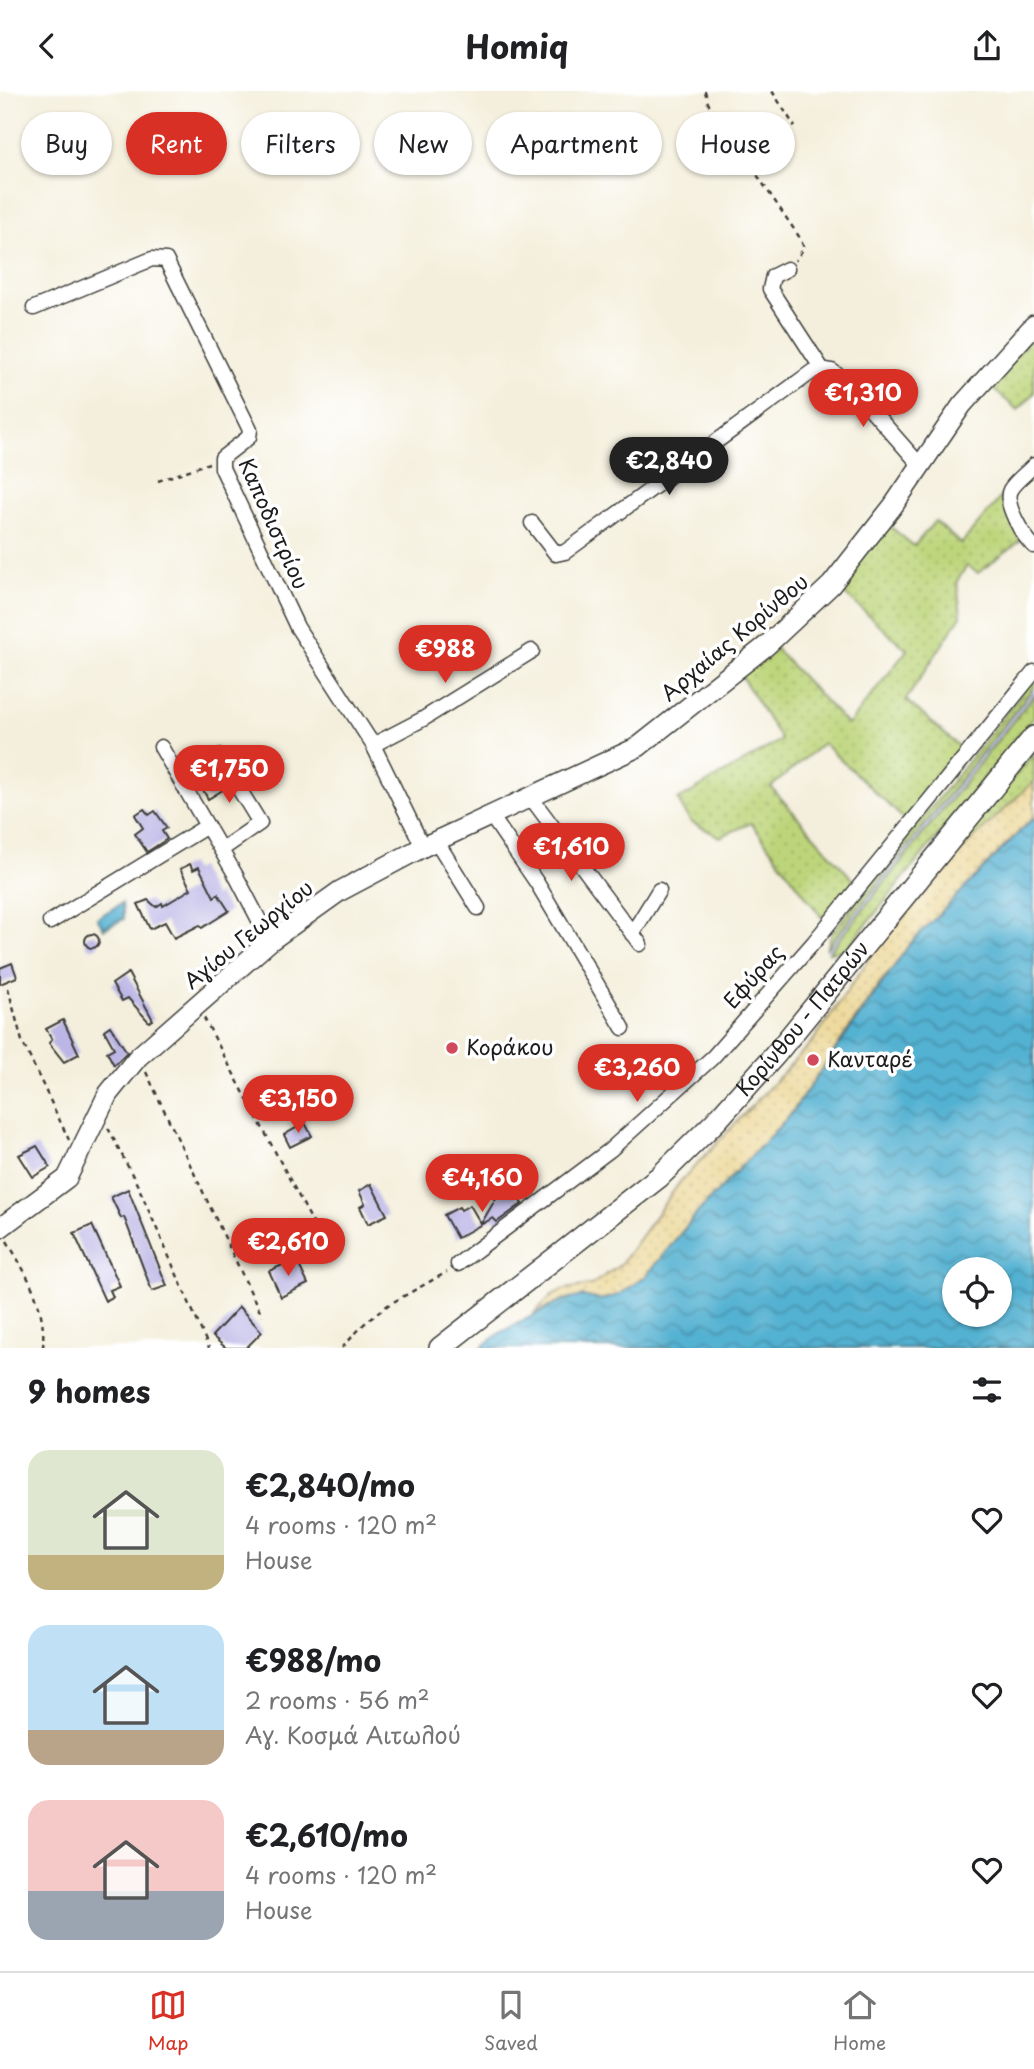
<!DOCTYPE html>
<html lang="en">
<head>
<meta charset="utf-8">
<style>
	:root { --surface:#fff; --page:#f2f2f2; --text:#202124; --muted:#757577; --line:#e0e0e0; --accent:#d93025 }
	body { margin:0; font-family:"Playpen Sans",sans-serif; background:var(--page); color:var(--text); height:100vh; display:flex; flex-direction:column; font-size:26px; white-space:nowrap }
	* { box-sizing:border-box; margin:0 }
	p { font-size:23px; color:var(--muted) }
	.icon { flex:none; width:38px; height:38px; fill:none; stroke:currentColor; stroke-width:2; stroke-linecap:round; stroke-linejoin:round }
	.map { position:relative; height:1257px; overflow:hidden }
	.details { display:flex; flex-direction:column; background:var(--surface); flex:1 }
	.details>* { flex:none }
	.top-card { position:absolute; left:21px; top:21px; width:992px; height:63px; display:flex; gap:14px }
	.buttons { position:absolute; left:942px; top:1166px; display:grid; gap:14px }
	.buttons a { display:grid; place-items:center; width:70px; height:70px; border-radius:50%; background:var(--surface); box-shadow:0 2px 5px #0004; font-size:35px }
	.price { position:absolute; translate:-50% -60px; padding:0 16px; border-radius:24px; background:var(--accent); color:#fff; font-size:23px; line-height:46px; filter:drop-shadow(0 2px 4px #0008) }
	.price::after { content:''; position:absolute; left:50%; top:42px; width:21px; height:16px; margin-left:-10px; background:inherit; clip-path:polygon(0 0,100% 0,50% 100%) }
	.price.selected { background:#222; color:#fff }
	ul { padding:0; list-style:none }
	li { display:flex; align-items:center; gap:21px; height:175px; padding:0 28px }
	li span { display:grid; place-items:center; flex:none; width:196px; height:140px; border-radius:21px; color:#555 }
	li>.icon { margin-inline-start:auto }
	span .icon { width:84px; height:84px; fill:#fffc; stroke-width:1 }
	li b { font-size:30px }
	h2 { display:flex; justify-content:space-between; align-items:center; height:84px; padding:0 28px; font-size:30px }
	.pill { padding:0 24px; border-radius:32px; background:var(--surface); box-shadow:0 2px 5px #0004; font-size:24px; line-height:63px }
	.pill.selected { background:var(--accent); color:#fff }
	header { display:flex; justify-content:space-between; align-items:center; height:91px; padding:0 28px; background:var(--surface); font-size:32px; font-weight:700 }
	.tabs { display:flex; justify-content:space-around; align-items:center; height:98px; border-top:2px solid var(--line); background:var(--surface); font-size:19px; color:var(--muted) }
	.tabs a { display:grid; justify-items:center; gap:4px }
	.tabs .selected { color:var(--accent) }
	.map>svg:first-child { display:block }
	.railway { fill:#c0c2dd }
	.grass { fill:url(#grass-dots); stroke:#6c784b; stroke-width:2 }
	.sand { fill:url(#sand-dots); stroke:#857b5d; stroke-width:2 }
	.water { fill:url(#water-waves); stroke:#386676; stroke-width:2; fill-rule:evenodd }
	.building { fill:#bcb6e6 }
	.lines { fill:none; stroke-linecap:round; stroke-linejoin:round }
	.street-casing { stroke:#3c3c39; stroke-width:17 }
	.secondary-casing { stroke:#3c3c39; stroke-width:22 }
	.primary-casing { stroke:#3c3c39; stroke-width:24 }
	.path { stroke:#3c3c39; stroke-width:2.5; stroke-dasharray:5 5; stroke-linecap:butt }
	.street { stroke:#fff; stroke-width:14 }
	.secondary { stroke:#fff; stroke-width:19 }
	.primary { stroke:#fff; stroke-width:21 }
	.poi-dot { fill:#d1495b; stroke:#fff; stroke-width:2.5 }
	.labels { text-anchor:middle; stroke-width:7; stroke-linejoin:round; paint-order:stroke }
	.street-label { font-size:21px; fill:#1c1c1c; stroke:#fff }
	.poi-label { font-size:21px; fill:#1c1c1c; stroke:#fff; text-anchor:start }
</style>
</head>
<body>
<header><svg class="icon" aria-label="back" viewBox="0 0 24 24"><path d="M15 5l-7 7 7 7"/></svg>Homiq<svg class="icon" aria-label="share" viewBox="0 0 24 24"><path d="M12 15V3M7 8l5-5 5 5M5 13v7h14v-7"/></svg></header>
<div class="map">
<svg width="1034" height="1257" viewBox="0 0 1034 1257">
	<defs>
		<pattern id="grass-dots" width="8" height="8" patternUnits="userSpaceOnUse" patternTransform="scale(1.75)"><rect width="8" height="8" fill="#bdd57a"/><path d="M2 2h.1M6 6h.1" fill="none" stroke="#a2b669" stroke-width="1.8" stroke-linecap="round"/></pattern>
		<pattern id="sand-dots" width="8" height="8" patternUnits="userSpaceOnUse" patternTransform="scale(1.75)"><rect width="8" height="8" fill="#eeda9e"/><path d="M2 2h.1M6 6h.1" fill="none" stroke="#ccba88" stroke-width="1.8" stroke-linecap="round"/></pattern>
		<pattern id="water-waves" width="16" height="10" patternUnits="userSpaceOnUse" patternTransform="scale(1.75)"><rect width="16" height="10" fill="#53b1d1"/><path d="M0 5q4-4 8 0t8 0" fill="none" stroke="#448fa9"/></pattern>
	</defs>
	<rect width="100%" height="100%" fill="#fff"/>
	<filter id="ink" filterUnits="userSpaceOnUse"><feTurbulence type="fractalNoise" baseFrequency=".0143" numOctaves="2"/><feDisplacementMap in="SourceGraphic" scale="14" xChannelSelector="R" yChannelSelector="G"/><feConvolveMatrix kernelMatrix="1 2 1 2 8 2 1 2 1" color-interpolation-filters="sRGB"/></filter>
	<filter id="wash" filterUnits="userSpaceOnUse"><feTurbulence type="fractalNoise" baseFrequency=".00686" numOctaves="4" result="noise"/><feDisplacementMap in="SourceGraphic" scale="28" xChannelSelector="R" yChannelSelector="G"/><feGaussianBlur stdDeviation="1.57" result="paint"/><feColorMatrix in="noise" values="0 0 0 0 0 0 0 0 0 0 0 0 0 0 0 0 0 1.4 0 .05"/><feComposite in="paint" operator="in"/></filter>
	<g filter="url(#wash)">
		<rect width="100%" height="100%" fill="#f4efdc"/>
		<path class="railway" d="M1034 596V604L829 861 826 858Z"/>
		<path class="grass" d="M1034 244V302L1018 319 989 295Z
			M1002 405 1020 450 978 482 967 475 957 490 961 525 906 609 963 659 907 731 823 652 771 696 857 793 826 832 751 732 720 746 691 731 678 709 781 649 740 583 774 556 848 634 907 559 837 496 887 433 914 455 935 430 961 453Z
			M1034 587V596L826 858 832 842Z
			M1034 604V625L849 855 841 860 829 861Z
			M1034 661V690L967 754 875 859Z"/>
		<path class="sand" d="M1034 690V726L988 772 882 889 790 1024 699 1120 646 1185 618 1204 601 1209 565 1208 533 1223 552 1204 565 1198 591 1194 620 1174 680 1091 813 950 875 859 967 754Z"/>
		<path class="water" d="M1034 726V1257H481L501 1241 561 1210 583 1205 601 1209 618 1204 646 1185 699 1120 790 1024 909 854ZM954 1178H999V1223H954Z
			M122 812 124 828 104 838 97 827Z"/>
		<g id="blocks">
			<path class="building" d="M216 680 226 697 208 708 198 690Z
				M144 718 149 724 155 720 167 737 162 740 167 748 147 761 135 743 143 737 135 724Z
				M190 773 193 779 199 776 214 806 218 803 229 820 202 837 200 834 174 847 165 831 150 838 138 813 148 809 156 816 162 812 163 815 191 798 180 778Z
				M85 850a7 7 0 1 1 14 0a7 7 0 1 1-14 0Z
				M12 872 17 886 0 893V877Z
				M128 882 153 929 149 931 128 907 122 910 112 893Z
				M63 929 79 963 64 971 49 952 52 948 46 938Z
				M110 935 127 961 114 974 107 961 114 957 104 939Z
				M305 1032 312 1045 290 1056 284 1044Z
				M37 1055 50 1076 33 1086 19 1064Z
				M371 1093 387 1124 368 1133 360 1116 365 1113 359 1100Z
				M128 1098 167 1195 152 1200 124 1126 121 1127 111 1106Z
				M513 1099 522 1113 497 1131 493 1127 457 1147 444 1124 459 1116 461 1119 470 1114 481 1133 496 1107Z
				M92 1134 120 1195 110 1199 113 1206 105 1210 74 1142Z
				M296 1168 308 1193 281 1206 269 1180Z
				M239 1216 262 1241 246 1257H226L212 1245Z"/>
		</g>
	</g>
	<g filter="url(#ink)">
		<use href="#blocks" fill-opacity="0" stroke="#3c3c39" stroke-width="2"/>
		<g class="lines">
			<g class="street-casing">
				<path id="street" d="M787 178 773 185 770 198 822 278
					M34 217 152 168 166 169 250 339 249 346 222 367V377L297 536 373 654 423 756
					M822 278 832 280 847 291 920 374
					M1034 374C1027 382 1015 390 1010 399 1003 412 1024 447 1034 455
					M532 432 556 463 565 461 813 280 822 278
					M373 654 423 628 532 560
					M161 656 235 783 270 850
					M219 665 260 732 221 759
					M532 708 640 853
					M492 726 537 792 623 937
					M437 751 478 817
					M50 831 207 735
					M632 843 659 799
					M458 1173 610 1059 713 966 814 851 1034 581"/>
			</g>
			<g class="secondary-casing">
				<path id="secondary" d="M0 1137 67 1087 108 1003 138 966 270 850 340 800 423 756 638 656 766 555 831 494 893 415 962 314 1034 234"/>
			</g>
			<g class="primary-casing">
				<g id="primary">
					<path id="s1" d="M440 1257 659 1086 716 1030 775 964 1034 646"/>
				</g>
			</g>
			<path class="path" d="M705 0 708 12 800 147 804 157 795 170
				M772 0 795 36
				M158 390 209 372
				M8 897 22 950 69 1049
				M204 927 330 1164
				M146 981 262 1225
				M108 1037 139 1097 209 1257
				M7 1150C28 1186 46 1214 43 1257
				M342 1257 364 1233 388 1214 447 1181"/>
			<use href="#street" class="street"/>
			<use href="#secondary" class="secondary"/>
			<use href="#primary" class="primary"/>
		</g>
	</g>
	<g class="poi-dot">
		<circle cx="452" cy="957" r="7"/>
		<circle cx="813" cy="969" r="7"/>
	</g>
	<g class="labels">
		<g class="street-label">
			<text transform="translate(273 433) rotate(66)" y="7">Καποδιστρίου</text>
			<text transform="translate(735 547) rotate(-40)" y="7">Αρχαίας Κορίνθου</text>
			<text transform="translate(249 844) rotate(-39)" y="7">Αγίου Γεωργίου</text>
			<text transform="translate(754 886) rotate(-48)" y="7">Εφύρας</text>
			<text dy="7" stroke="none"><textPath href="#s1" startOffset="492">Κορίνθου - Πατρών</textPath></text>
		</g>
		<g class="poi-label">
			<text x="466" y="964">Κοράκου</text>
			<text x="827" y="976">Κανταρέ</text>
		</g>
	</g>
</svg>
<div class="buttons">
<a><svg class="icon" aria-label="locate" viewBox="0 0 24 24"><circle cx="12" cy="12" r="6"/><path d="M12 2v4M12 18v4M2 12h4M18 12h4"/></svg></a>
</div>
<b class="price" style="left:863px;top:338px">€1,310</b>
<b class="price selected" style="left:669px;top:406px">€2,840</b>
<b class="price" style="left:445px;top:594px">€988</b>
<b class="price" style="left:229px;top:714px">€1,750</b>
<b class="price" style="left:571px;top:792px">€1,610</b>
<b class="price" style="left:637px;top:1013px">€3,260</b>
<b class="price" style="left:298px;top:1044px">€3,150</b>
<b class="price" style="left:482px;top:1123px">€4,160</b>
<b class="price" style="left:288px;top:1187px">€2,610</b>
<div class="top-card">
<a class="pill">Buy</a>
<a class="pill selected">Rent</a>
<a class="pill">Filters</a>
<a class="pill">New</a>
<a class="pill">Apartment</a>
<a class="pill">House</a>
</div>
</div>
<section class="details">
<h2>9 homes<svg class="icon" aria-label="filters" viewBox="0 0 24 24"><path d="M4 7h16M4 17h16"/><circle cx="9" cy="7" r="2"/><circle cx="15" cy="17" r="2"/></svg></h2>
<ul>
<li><span style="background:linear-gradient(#dfe7d0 75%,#c2b280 0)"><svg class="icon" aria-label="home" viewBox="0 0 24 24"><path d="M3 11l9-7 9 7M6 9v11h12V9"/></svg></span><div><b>€2,840/mo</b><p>4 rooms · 120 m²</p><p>House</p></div><svg class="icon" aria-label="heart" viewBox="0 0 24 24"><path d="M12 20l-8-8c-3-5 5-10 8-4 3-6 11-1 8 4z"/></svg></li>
<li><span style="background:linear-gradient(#bfe0f5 75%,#b9a48a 0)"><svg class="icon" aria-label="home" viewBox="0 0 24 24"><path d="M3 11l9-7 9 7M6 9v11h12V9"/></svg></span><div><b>€988/mo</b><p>2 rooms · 56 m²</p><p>Αγ. Κοσμά Αιτωλού</p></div><svg class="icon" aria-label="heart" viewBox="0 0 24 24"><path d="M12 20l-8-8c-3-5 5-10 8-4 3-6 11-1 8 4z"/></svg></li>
<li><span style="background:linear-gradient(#f6c9c9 65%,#9aa5b1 0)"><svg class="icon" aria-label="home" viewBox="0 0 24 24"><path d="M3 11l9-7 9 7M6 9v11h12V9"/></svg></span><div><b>€2,610/mo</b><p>4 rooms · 120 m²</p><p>House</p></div><svg class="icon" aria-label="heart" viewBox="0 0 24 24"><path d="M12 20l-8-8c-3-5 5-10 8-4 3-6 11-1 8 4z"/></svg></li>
</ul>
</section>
<nav class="tabs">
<a class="selected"><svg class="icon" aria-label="map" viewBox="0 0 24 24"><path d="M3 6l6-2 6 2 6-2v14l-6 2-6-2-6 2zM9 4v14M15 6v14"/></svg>Map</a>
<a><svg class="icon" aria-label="saved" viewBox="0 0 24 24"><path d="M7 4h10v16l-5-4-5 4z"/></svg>Saved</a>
<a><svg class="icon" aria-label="home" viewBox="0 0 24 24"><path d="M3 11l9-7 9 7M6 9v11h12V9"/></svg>Home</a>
</nav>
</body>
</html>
